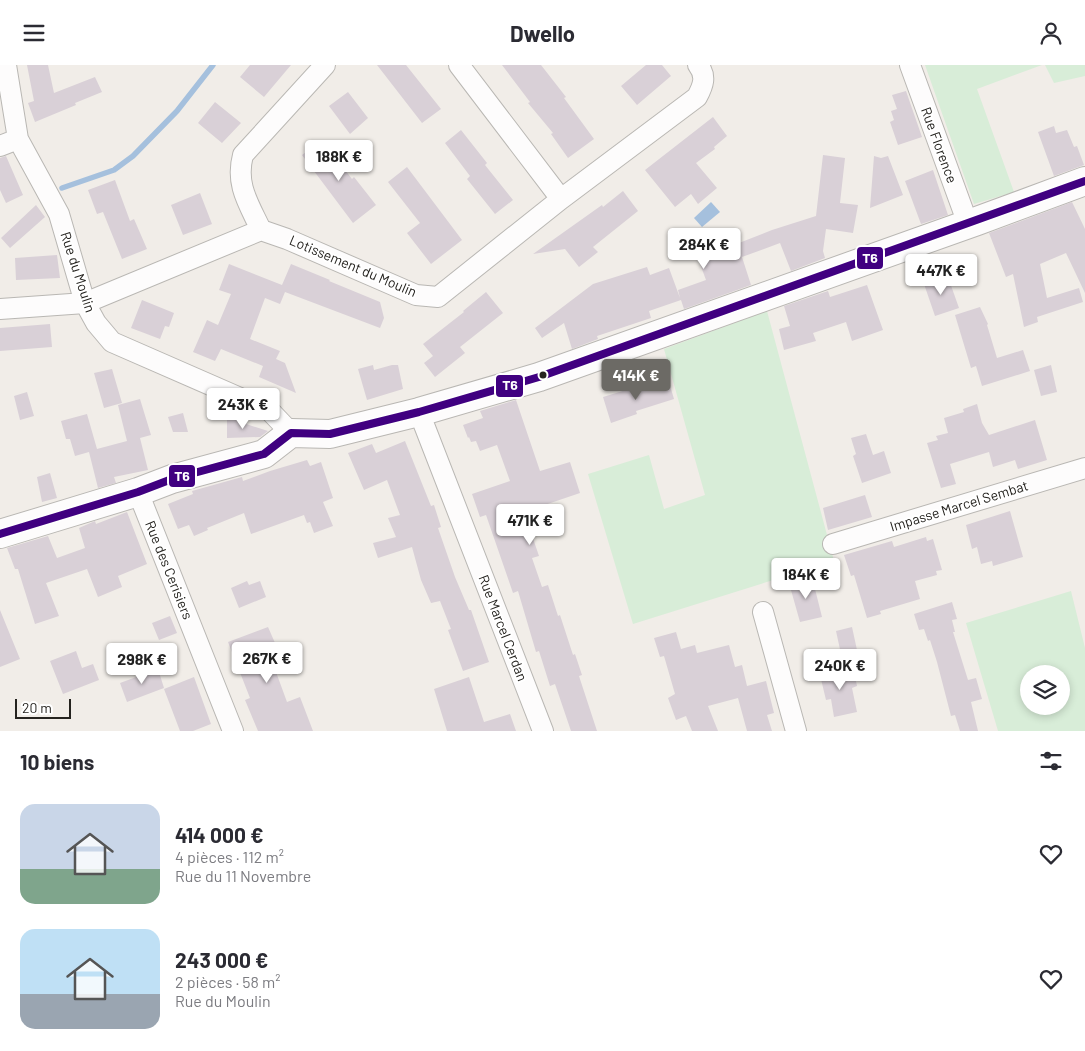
<!DOCTYPE html>
<html lang="fr">
<head>
<meta charset="utf-8">
<style>
	:root { --surface:#fff; --page:#f7f7f7; --text:#2b2b33; --muted:#7c7c81; --accent:#6c6a65 }
	body { margin:0; font-family:Barlow,sans-serif; background:var(--page); color:var(--text); height:100vh; display:flex; flex-direction:column; font-size:19px; white-space:nowrap }
	* { box-sizing:border-box; margin:0 }
	p { font-size:16px; color:var(--muted) }
	.icon { flex:none; width:28px; height:28px; fill:none; stroke:currentColor; stroke-width:2; stroke-linecap:round; stroke-linejoin:round }
	.map { position:relative; height:666px; overflow:hidden }
	.details { display:flex; flex-direction:column; background:var(--surface); flex:1 }
	.details>* { flex:none }
	.controls { position:absolute; left:1020px; top:600px; display:grid; gap:10px }
	.controls a { display:grid; place-items:center; width:50px; height:50px; border-radius:50%; background:var(--surface); box-shadow:0 2px 8px #0003; font-size:25px }
	.scale { position:absolute; left:15px; bottom:12px; width:56px; box-sizing:border-box; padding-left:5px; border:2px solid #25231f; border-top:0; font-size:14px; line-height:18px; white-space:nowrap; color:#25231f; -webkit-text-stroke:4px #fff; paint-order:stroke }
	.price { position:absolute; translate:-50% -42px; padding:0 11px; border-radius:5px; background:#fff; color:#222; font-size:16px; line-height:32px; filter:drop-shadow(0 1px 2px #0008) }
	.price::after { content:''; position:absolute; left:50%; top:30px; width:15px; height:11px; margin-left:-8px; background:inherit; clip-path:polygon(0 0,100% 0,50% 100%) }
	.price.active { background:var(--accent); color:#fff }
	ul { padding:0; list-style:none }
	li { display:flex; align-items:center; gap:15px; height:125px; padding:0 20px }
	li span { display:grid; place-items:center; flex:none; width:140px; height:100px; border-radius:15px; color:#555 }
	li>.icon { margin-inline-start:auto }
	span .icon { width:60px; height:60px; fill:#fffc; stroke-width:1 }
	li b { font-size:21px }
	h2 { display:flex; justify-content:space-between; align-items:center; height:60px; padding:0 20px; font-size:21px }
	header { display:flex; justify-content:space-between; align-items:center; height:65px; padding:0 20px; background:var(--surface); font-size:22px; font-weight:700 }
	.map>svg:first-child { display:block }
	.green { fill:#d8edd8; fill-rule:evenodd }
	.water { fill:#a5c0dd }
	.lines { fill:none; stroke-linecap:round; stroke-linejoin:round }
	.stream { stroke:#a5c0dd; stroke-width:5.5 }
	.building { fill:#d9d0d7 }
	.street-casing { stroke:#b9b7b3; stroke-width:22 }
	.secondary-casing { stroke:#b9b7b3; stroke-width:30 }
	.street { stroke:#fdfcfc; stroke-width:20 }
	.secondary { stroke:#fdfcfc; stroke-width:28 }
	.bus-1-casing { stroke:#fff; stroke-width:11 }
	.bus-1 { stroke:#400080; stroke-width:8 }
	.bus-dot { fill:#25231f; stroke:#fff; stroke-width:2 }
	.labels { text-anchor:middle; stroke-width:4; stroke-linejoin:round; paint-order:stroke }
	.street-label { font-size:14px; fill:#25231f; stroke:#fff }
	.line-badge { stroke:#fff; stroke-width:2 }
	.badge-label { font-size:14px; text-anchor:middle; font-weight:bold; fill:#fff }
</style>
</head>
<body>
<header><svg class="icon" aria-label="menu" viewBox="0 0 24 24"><path d="M4 6h16M4 12h16M4 18h16"/></svg>Dwello<svg class="icon" aria-label="person" viewBox="0 0 24 24"><circle cx="12" cy="8" r="4"/><path d="M4 21q1-7 8-7t8 7"/></svg></header>
<div class="map">
<svg width="1085" height="666" viewBox="0 0 1085 666">
	<rect width="100%" height="100%" fill="#f1ede8"/>
	<path class="green" d="M925 0H1042L977 24 1014 127 974 139Z
		M1045 0H1085V11L1054 18Z
		M767 246 834 496 633 559 588 409 649 390 664 444 705 430 664 284Z
		M1071 526 1085 583V666H998L966 558ZM1029 609H1061V641H1029Z"/>
	<path class="water" d="M711 137 720 147 702 162 694 153Z"/>
	<g class="lines">
		<path class="stream" d="M62 123 114 105 133 91 177 46 213 0"/>
	</g>
	<path class="building" d="M27 0H48L54 28 95 12 102 27 75 38 76 40 35 57 28 38 34 36Z
		M250 0H291L264 32 240 12Z
		M377 0H406L441 44 422 58Z
		M502 0H541L566 32 564 33 594 74 568 93 551 69 553 68 528 38 530 37Z
		M646 0H662L671 11 637 40 621 21Z
		M906 26 922 72 898 80 890 57 894 55 891 46 897 44 892 30Z
		M348 27 368 53 350 69 329 41Z
		M215 37 241 58 222 78 198 58Z
		M713 52 727 71 714 82 715 84 696 98 717 123 698 139 691 129 675 142 645 105Z
		M1054 61 1056 68 1067 65 1074 82 1077 81 1084 100 1054 111 1038 67Z
		M461 65 487 98 485 100 513 135 495 149 467 114 470 111 445 78Z
		M322 75 352 114 354 112 376 140 353 158 302 90Z
		M823 90 845 93 840 138 858 140 853 168 826 164 823 186 825 193 791 206 780 178 742 192 751 220 684 244 681 235 649 246 651 253 597 271 598 274 572 284 564 258 542 273 535 263 593 219 647 202 650 210 669 203 680 233 678 225 706 215 699 196 704 194 702 189 720 181 719 178 737 172 739 178 772 165 816 151Z
		M6 91 23 130 6 138 0 125V93Z
		M874 91 881 93 888 91 903 130 870 143Z
		M407 102 462 175 431 199 407 168 420 158 388 117Z
		M933 105 948 150 921 159 905 116Z
		M115 115 130 156 134 154 147 184 122 194 103 147 97 149 88 125Z
		M623 126 638 146 593 182 598 187 579 202 565 184 533 189 602 140 603 142Z
		M200 128 212 159 183 170 171 140Z
		M1072 137 1085 164V228L1066 188 1040 199 1047 233 1079 223 1083 237 1037 252 1038 257 1024 262 1013 209 1006 212 989 168Z
		M36 140 45 152 10 183 1 173Z
		M57 190 60 213 16 215 15 193Z
		M229 199 282 220 291 199 330 215 329 216 380 237 384 253 380 263 285 227 280 239 265 233 250 274 280 286 276 294 285 298 296 328 259 312 263 301 221 284 215 296 193 287 207 255 218 260 231 229 219 225Z
		M948 212 959 243 935 251 924 219Z
		M867 220 883 265 852 276 846 257 813 268 816 276 784 285 779 264 790 261 784 241 828 226 830 232Z
		M486 227 503 248 460 282 465 288 435 312 424 298 433 291 423 279 464 247 463 246Z
		M142 235 174 248 169 262 165 261 160 274 131 263Z
		M980 242 988 259 987 260 997 293 1023 285 1030 306 982 321 976 301 971 303 955 250Z
		M50 259 52 282 0 286V263Z
		M373 300 374 305 392 300H398L403 324 367 335 358 304Z
		M1051 300 1057 327 1041 331 1034 305Z
		M112 304 122 338 104 343 94 308Z
		M669 317 674 334 636 346 637 349 611 358 603 332 626 325V326Z
		M27 327 34 351 20 355 14 331Z
		M140 334 151 370 140 373 148 405 114 412 116 418 98 423 89 387 75 391 70 374H66L61 356 87 349 97 384 127 376 118 340Z
		M516 335 540 406 570 397 580 428 524 447 539 491 532 493 542 522 548 520 558 551 560 550 573 590 575 589 582 610 579 611 597 666H571L555 619 550 621 539 586 536 587 518 526 513 528 486 450 480 452 472 429 510 416 497 380 480 386 476 376 471 377 469 372 468 373 463 360 483 353 480 346Z
		M977 339 982 358 989 370 1035 355 1047 395 1018 404 1015 395 993 402 989 387 950 399 956 419 941 423 927 378 938 375 936 371 948 368 944 353 964 347 963 344Z
		M183 348 188 367H173L168 352Z
		M227 352 246 358V359L268 366 260 372 227 373Z
		M866 369 873 390 884 386 891 408 862 418 853 391 856 389 851 373Z
		M405 376 431 441 434 440 441 462 438 463 455 512 469 545H471L489 597 463 606 448 565 451 564 440 536 431 538 421 515 412 482 378 493 373 478 396 472 388 453 400 450 387 415 364 425 348 388 372 379 376 388Z
		M307 395 310 401 321 397 333 433 323 437 333 461 314 468 310 457 307 458 304 450 251 469 244 448 207 463 208 465 194 471 189 460 178 464 168 439 193 429 192 426 242 412 243 416 270 406Z
		M50 408 57 433 42 437 37 412Z
		M865 430 872 452 828 465 823 443Z
		M1010 446 1023 492 993 501 992 496 981 499 977 482 972 484 966 460Z
		M127 447 147 499 118 511 122 522 98 532 87 504 46 518 59 551 35 559 18 504H15L7 483 48 471 57 493 85 483 79 463 95 456 96 459Z
		M926 472 927 476 933 474 942 505 936 506 937 510 915 516 920 534 880 546 881 549 867 553 854 510 851 511 844 490 892 476 894 482Z
		M812 512 822 552 800 557 789 518Z
		M247 516 249 520 260 516 266 532 239 543 231 523Z
		M952 537 957 554 952 555 955 567H953L968 615 976 613 982 634 971 637 978 666H960L955 650 951 651 937 597 930 575 928 576 924 564 919 565 914 549Z
		M0 545 20 594 0 602Z
		M170 551 177 568 159 575 152 558Z
		M268 562 279 587 281 586 288 603 276 607 287 637 300 632 313 666H258L245 635 250 633 228 577Z
		M852 562 857 585 841 589 836 566Z
		M676 567 681 584 695 580 697 588 729 580 735 602 742 600 747 621 766 616 774 648 767 650 772 666H747L738 633 708 641 718 666H692L686 651 676 655 668 633 675 629 664 591 660 592 654 573Z
		M76 586 82 603 93 599 99 615 63 629 50 596Z
		M853 602 857 621 852 623 857 647 834 652 831 634 826 635 820 610Z
		M158 604 164 623 127 637 120 618Z
		M194 612 211 659 193 666H180L164 624Z
		M469 612 484 657 510 649 516 666H447L434 624Z"/>
	<g class="lines">
		<g class="street-casing">
			<path id="street" d="M6 0 18 74 59 149 85 238 96 258 112 277 270 346 291 368
				M459 0 561 134
				M910 0 968 159
				M0 81 18 74
				M261 165C249 139 235 120 243 90L325 0
				M0 244 85 238 261 165 287 174 416 230 438 232 561 134 697 32C703 21 707 11 698 0
				M419 347 543 666
				M138 427 233 666
				M833 479 1085 403
				M763 547 796 666"/>
		</g>
		<g class="secondary-casing">
			<path id="secondary" d="M0 469 138 427 172 414 264 389 291 368 330 369 419 347 539 312 977 156 1085 116"/>
		</g>
		<use href="#street" class="street"/>
		<use href="#secondary" class="secondary"/>
		<g class="bus-1-casing">
			<path id="bus-1" d="M0 469 138 427 172 414 264 389 291 368 330 369 419 347 539 312 1085 116"/>
		</g>
		<use href="#bus-1" class="bus-1"/>
	</g>
	<circle class="bus-dot" cx="543" cy="310" r="4.5"/>
	<g class="labels">
		<g class="street-label">
			<text transform="translate(939 80) rotate(70)" y="5">Rue Florence</text>
			<text transform="translate(353 201) rotate(23)" y="5">Lotissement du Moulin</text>
			<text transform="translate(78 207) rotate(72)" y="5">Rue du Moulin</text>
			<text transform="translate(959 441) rotate(-17)" y="5">Impasse Marcel Sembat</text>
			<text transform="translate(169 505) rotate(68)" y="5">Rue des Cerisiers</text>
			<text transform="translate(503 563) rotate(69)" y="5">Rue Marcel Cerdan</text>
		</g>
	</g>
	<g class="line-badge">
		<rect x="856" y="181" width="28" height="24" rx="5" fill="#400080"/>
		<rect x="495" y="309" width="29" height="24" rx="5" fill="#400080"/>
		<rect x="168" y="399" width="28" height="24" rx="5" fill="#400080"/>
	</g>
	<g class="badge-label">
		<text x="870" y="198">T6</text>
		<text x="510" y="325">T6</text>
		<text x="182" y="416">T6</text>
	</g>
</svg>
<div class="controls">
<a><svg class="icon" aria-label="layers" viewBox="0 0 24 24"><path d="M12 4l9 5-9 5-9-5zM3 14l9 5 9-5"/></svg></a>
</div>
<div class="scale">20 m</div>
<b class="price" style="left:339px;top:117px">188K €</b>
<b class="price" style="left:704px;top:205px">284K €</b>
<b class="price" style="left:941px;top:231px">447K €</b>
<b class="price active" style="left:636px;top:336px">414K €</b>
<b class="price" style="left:243px;top:365px">243K €</b>
<b class="price" style="left:530px;top:481px">471K €</b>
<b class="price" style="left:806px;top:535px">184K €</b>
<b class="price" style="left:267px;top:619px">267K €</b>
<b class="price" style="left:142px;top:620px">298K €</b>
<b class="price" style="left:840px;top:626px">240K €</b>
</div>
<section class="details">
<h2>10 biens<svg class="icon" aria-label="filters" viewBox="0 0 24 24"><path d="M4 7h16M4 17h16"/><circle cx="9" cy="7" r="2"/><circle cx="15" cy="17" r="2"/></svg></h2>
<ul>
<li><span style="background:linear-gradient(#c9d6e8 65%,#7fa58c 0)"><svg class="icon" aria-label="home" viewBox="0 0 24 24"><path d="M3 11l9-7 9 7M6 9v11h12V9"/></svg></span><div><b>414 000 €</b><p>4 pièces · 112 m²</p><p>Rue du 11 Novembre</p></div><svg class="icon" aria-label="heart" viewBox="0 0 24 24"><path d="M12 20l-8-8c-3-5 5-10 8-4 3-6 11-1 8 4z"/></svg></li>
<li><span style="background:linear-gradient(#bfe0f5 65%,#9aa5b1 0)"><svg class="icon" aria-label="home" viewBox="0 0 24 24"><path d="M3 11l9-7 9 7M6 9v11h12V9"/></svg></span><div><b>243 000 €</b><p>2 pièces · 58 m²</p><p>Rue du Moulin</p></div><svg class="icon" aria-label="heart" viewBox="0 0 24 24"><path d="M12 20l-8-8c-3-5 5-10 8-4 3-6 11-1 8 4z"/></svg></li>
</ul>
</section>
</body>
</html>
